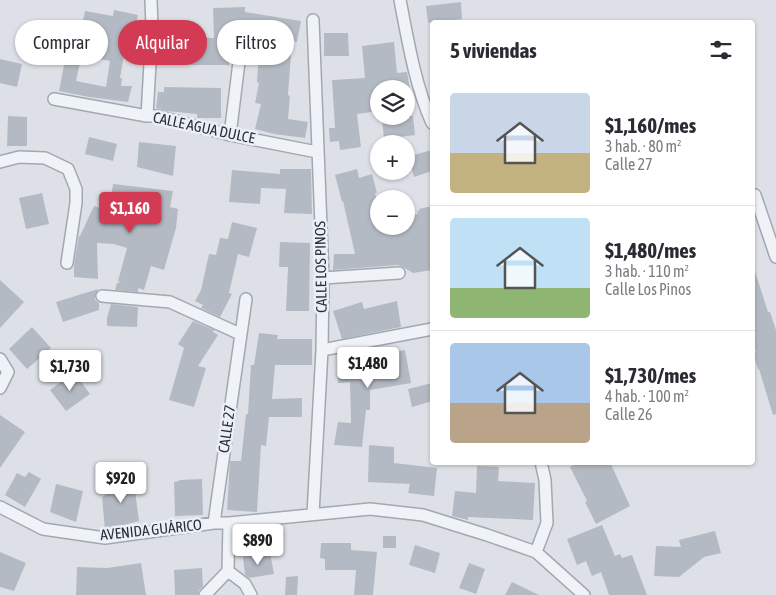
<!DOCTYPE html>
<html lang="es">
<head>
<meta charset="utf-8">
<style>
	:root { --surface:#fff; --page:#f2f2f3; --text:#2b2b33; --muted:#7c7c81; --line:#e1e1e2; --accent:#d33b54 }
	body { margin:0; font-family:"Asap Condensed",sans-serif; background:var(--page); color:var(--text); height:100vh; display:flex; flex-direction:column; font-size:19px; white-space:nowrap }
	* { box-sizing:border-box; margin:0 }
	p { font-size:16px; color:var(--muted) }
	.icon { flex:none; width:28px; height:28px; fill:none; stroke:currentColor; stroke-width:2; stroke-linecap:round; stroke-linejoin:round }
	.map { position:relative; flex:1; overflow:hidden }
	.side { position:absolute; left:430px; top:20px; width:325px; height:445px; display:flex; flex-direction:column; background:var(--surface); border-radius:5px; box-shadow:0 1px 4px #0004 }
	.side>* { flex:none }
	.banner { position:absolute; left:15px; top:20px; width:340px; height:45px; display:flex; gap:10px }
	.controls { position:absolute; left:370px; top:80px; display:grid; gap:10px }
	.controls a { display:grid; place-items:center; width:45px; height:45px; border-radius:50%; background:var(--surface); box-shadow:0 1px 4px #0004; font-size:25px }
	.price { position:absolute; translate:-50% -42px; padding:0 11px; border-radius:5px; background:#fff; color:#222; font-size:16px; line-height:32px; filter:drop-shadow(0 1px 2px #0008) }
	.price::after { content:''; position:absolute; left:50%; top:30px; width:15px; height:11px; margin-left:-8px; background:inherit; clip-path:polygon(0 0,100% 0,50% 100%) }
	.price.active { background:var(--accent); color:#fff }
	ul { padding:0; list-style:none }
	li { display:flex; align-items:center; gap:15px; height:125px; padding:0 20px }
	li+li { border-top:1px solid var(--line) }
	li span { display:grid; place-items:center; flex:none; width:140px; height:100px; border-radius:5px; color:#555 }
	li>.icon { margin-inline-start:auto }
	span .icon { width:60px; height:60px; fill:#fffc; stroke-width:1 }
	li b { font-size:21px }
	h2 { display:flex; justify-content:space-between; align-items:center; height:60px; padding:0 20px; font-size:21px }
	.chip { padding:0 18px; border-radius:22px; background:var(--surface); box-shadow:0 1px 4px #0004; font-size:18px; line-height:45px }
	.chip.active { background:var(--accent); color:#fff }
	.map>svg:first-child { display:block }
	.building { fill:#b4bac4 }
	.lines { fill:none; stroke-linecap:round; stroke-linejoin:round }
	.minor-casing { stroke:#a2a8b1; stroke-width:14 }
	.minor { stroke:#eff2f6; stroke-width:11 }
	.labels { text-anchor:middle; stroke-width:5; stroke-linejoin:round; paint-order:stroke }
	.street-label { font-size:15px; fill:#262f3e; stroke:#ecf0f5 }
</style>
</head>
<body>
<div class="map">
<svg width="776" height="595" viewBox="0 0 776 595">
	<rect width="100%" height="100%" fill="#dde1e7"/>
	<path class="building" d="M461 2 462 19 428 23 426 6Z
		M245 7V12L301 21 297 42 292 41 288 95 290 96 288 119 308 122 305 138 274 134 255 129 261 104 255 103 259 83 257 82 260 36 248 34 243 31 237 32 230 31 229 65H165L166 48 191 50V37L214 38 213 8Z
		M114 10 138 15 134 34 128 33 120 78H122L121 86H132L128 102 89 97 59 91 65 60 80 62 76 81 106 87 110 61 76 54 85 11 113 16Z
		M324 33H348L349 56H324Z
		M394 42 397 73 407 72 410 89H379V111L357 114 361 147 340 150 339 141 330 142 329 128H335L332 80 365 78 362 46Z
		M0 59 22 64 17 87 0 83Z
		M164 87 221 88V118H197V114L166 111 156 108 158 92H164Z
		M8 116 27 117V146H7Z
		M393 116H413L415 135 384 139 382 118Z
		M89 137 117 144 113 161 85 154Z
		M139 142 176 146 173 176 137 167Z
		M432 150V171L414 177 412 169 406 170V157Z
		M280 169H311L312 214 284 213 286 189 261 188 260 204 229 202 232 170 280 174Z
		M357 169 359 178 372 174 377 193H375L379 209V226H410L408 215 418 214 417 211H419V209L432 206V270L413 273 403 267 398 265 333 270 334 254H355L343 201 342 202 335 175Z
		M113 184 173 191 170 207 178 209 176 228 164 270 151 266 144 290 138 288V292L115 290 117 283 121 282 118 281 127 248 114 244 97 243 98 279 74 277V265L79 236H80L94 206 109 211Z
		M42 193 49 224 26 229 19 198Z
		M232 222 257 228 249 257 238 254 229 293 232 294 220 317 201 308 203 305 195 301 201 290 209 254 216 255 220 238 228 239Z
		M280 242 310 243 309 311H286L288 267H279Z
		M752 271H755L768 312H770L776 330V414L773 415 759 369H758L753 353 756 352 752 344Z
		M0 280 24 302 0 328Z
		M98 289 95 296V300L99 303V310L63 322 56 302Z
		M397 301 401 327 342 339 333 311 362 302 364 309Z
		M111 304 138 307 137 327 107 326V318Z
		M193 321 214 330 213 332 218 335 198 366 206 368 194 407 169 400 184 348 178 344Z
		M32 327 51 348 27 369 9 349Z
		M259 333 278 335 277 339H312V365H275L272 399 302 398V417H269L266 446 261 445 257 512 227 510 230 461H241L246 414H248L251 365H254Z
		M405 350 411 383 370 390V410H366L362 447 334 445 338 422 351 423 350 382 338 383 337 362Z
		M74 372 90 394 66 411 50 390Z
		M432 383V401L412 407 408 389Z
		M0 415 25 432 0 468Z
		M369 445 394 447V463L437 468 434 496 408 493 410 484 368 482Z
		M579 462H610L630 506 596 524 585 502 587 501 570 467Z
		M477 466 499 467 498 481 535 483 533 520 468 517V520L452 516 455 491 476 493Z
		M29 472 41 479 25 507 5 495 17 473 25 477Z
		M133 476 139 521 105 530 102 497 116 489 112 478Z
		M202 479 203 515 175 516 174 482 179 481V480Z
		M56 484 83 491 76 522 50 512Z
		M602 525 615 556 620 554 622 558 632 555 647 595H609L601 572 592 576 586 561 577 565 567 539Z
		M715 531 721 553 704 557 679 577 654 576 656 546 681 547 679 540Z
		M383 536H396V548H383Z
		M321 543H351V550L377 552 373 595H354L356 570H325V559L320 558Z
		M415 545 440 553 435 573 409 565Z
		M0 552 26 563 14 591 0 587Z
		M270 553 274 574 249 578 245 575 243 557Z
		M141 563 146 595H76L77 567 107 568Z
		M469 563 485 569 476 594 459 588Z
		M202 568 203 587 199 590 198 595H175L174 570Z
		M298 576 297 595H285L286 577Z
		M512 582 539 595H505Z"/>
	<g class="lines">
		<g class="minor-casing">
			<path id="minor" d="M151 0 152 28 147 116H157L230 135 317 152
				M400 0C408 41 415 85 432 123
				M54 99 147 116
				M230 135 242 38
				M0 162 19 157 45 158 68 169 76 189V203L67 263
				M755 195 776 257
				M323 278 399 273
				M102 296 170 302 240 334
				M322 350 432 329
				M0 359 8 372 0 388
				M0 507 43 529 105 538 214 523H229L370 509 423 515 487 535 536 552 584 595
				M313 514 322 350 323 278 313 20
				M214 523 246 299
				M536 552 547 523 545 480 541 462
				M228 571 245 584 251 595
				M205 595 228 571 229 523"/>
		</g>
		<use href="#minor" class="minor"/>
	</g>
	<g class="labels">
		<g class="street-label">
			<text transform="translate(204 128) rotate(12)" y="5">CALLE AGUA DULCE</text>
			<text transform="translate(321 267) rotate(-91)" y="5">CALLE LOS PINOS</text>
			<text transform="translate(227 429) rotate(-82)" y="5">CALLE 27</text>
			<text transform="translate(151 530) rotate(-6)" y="5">AVENIDA GUÁRICO</text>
		</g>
	</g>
</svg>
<div class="controls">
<a><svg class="icon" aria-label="layers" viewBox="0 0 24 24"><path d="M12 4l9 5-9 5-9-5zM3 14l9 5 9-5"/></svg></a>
<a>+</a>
<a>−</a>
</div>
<b class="price active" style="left:130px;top:234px">$1,160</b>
<b class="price" style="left:368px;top:389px">$1,480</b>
<b class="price" style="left:70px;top:392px">$1,730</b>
<b class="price" style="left:121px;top:504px">$920</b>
<b class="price" style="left:258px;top:566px">$890</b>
<div class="banner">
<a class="chip">Comprar</a>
<a class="chip active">Alquilar</a>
<a class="chip">Filtros</a>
</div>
<section class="side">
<h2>5 viviendas<svg class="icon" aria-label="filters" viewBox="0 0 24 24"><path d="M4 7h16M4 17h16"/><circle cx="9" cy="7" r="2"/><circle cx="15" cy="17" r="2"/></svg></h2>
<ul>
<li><span style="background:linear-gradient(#c9d6e8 60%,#c2b280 0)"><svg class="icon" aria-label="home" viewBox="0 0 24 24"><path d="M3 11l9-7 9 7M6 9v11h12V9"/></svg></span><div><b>$1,160/mes</b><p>3 hab. · 80 m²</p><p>Calle 27</p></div></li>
<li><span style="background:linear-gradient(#bfe0f5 70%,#8fb573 0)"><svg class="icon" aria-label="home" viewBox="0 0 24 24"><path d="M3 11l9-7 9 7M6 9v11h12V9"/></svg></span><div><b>$1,480/mes</b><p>3 hab. · 110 m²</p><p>Calle Los Pinos</p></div></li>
<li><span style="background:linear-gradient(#a9c7e8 60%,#b9a48a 0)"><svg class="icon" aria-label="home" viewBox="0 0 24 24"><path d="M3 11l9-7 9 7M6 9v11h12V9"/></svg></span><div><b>$1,730/mes</b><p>4 hab. · 100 m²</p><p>Calle 26</p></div></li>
</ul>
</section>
</div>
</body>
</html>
